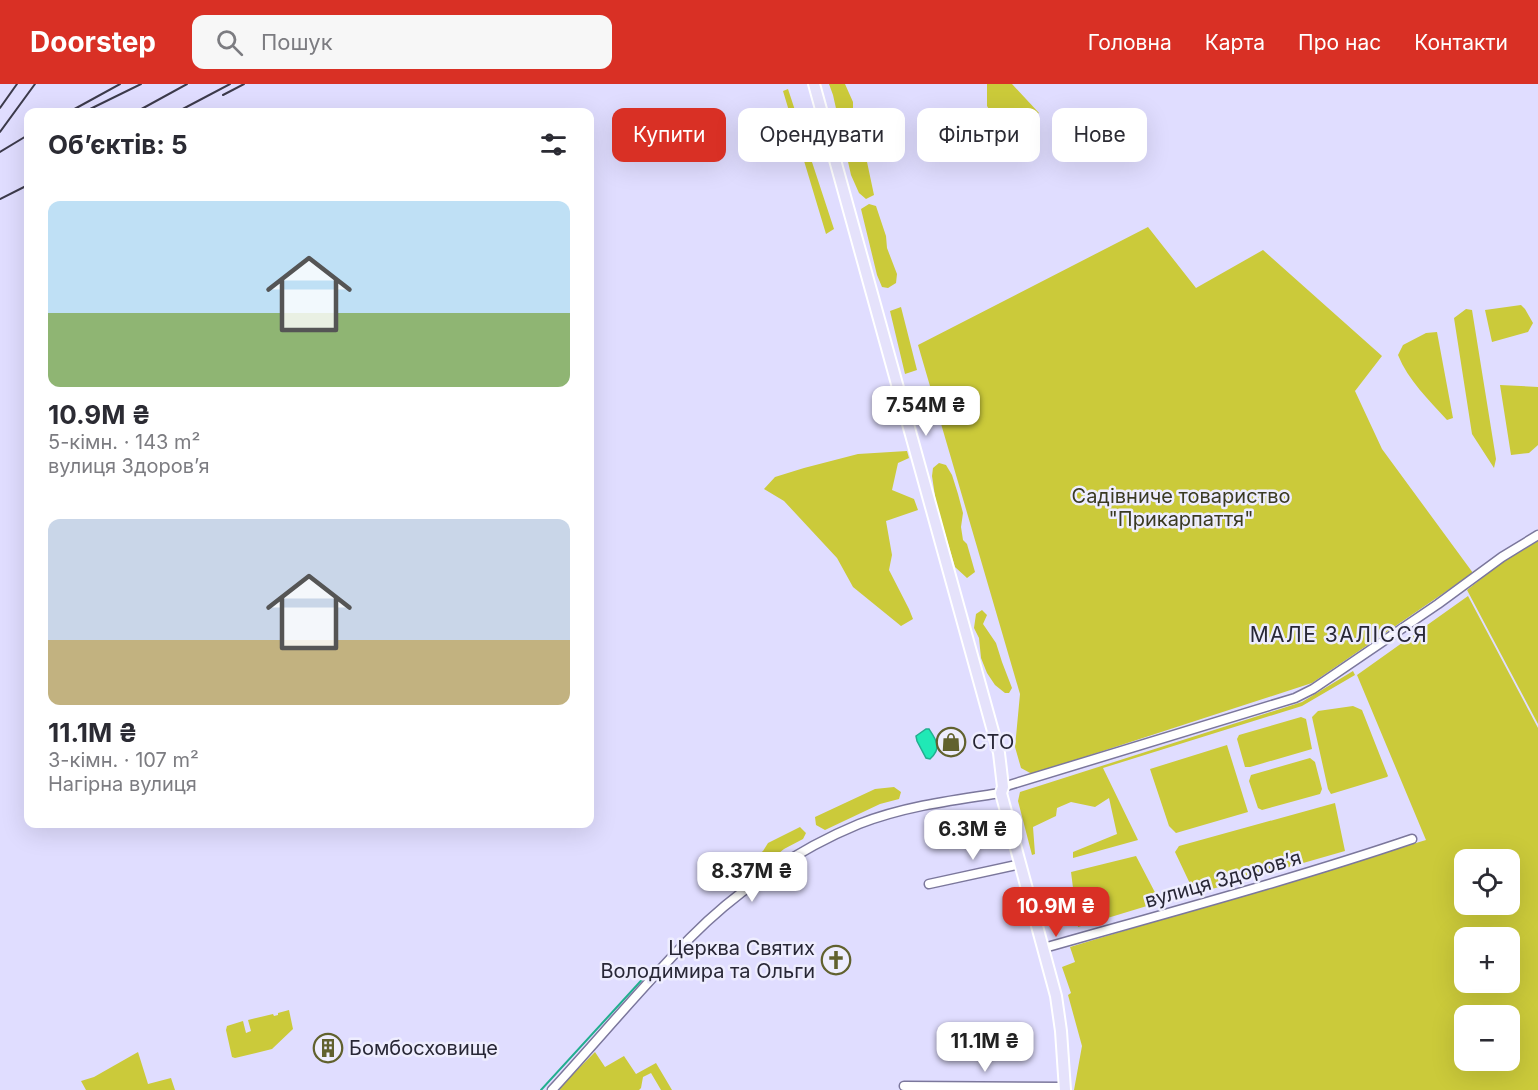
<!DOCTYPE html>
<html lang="uk">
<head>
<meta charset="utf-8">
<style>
	:root { --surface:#fff; --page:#f7f7f7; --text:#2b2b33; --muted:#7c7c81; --accent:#d93025 }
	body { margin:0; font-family:Inter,sans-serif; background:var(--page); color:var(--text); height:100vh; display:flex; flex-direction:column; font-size:22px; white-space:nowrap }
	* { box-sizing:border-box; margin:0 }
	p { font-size:20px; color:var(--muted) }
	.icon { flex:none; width:33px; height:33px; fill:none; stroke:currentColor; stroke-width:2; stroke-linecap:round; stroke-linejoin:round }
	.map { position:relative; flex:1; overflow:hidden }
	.side { position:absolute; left:24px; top:24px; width:570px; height:720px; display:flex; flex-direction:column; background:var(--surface); border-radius:12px; box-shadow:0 6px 24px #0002 }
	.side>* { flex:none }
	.hud { position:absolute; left:612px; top:24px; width:570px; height:54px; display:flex; gap:12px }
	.controls { position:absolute; left:1454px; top:765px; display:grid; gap:12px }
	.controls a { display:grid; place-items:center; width:66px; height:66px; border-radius:12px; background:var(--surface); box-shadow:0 6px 24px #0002; font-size:30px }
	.price { position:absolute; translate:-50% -51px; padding:0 14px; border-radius:12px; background:#fff; color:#222; font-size:20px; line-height:39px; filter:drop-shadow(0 2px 3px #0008) }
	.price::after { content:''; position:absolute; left:50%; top:36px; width:18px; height:14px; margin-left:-9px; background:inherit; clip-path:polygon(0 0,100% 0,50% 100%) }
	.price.active { background:var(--accent); color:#fff }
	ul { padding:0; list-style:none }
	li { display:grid; align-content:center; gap:12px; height:318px; padding:0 24px }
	li span { display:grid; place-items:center; height:186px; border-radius:12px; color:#555 }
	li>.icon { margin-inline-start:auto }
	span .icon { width:108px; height:108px; fill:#fffc; stroke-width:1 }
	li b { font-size:26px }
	h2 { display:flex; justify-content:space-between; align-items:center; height:72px; padding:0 24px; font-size:26px }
	.tag { padding:0 21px; border-radius:12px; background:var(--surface); box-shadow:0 6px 24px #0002; font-size:21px; line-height:54px }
	.tag.active { background:var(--accent); color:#fff }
	header { display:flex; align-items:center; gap:36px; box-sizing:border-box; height:84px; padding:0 30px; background:var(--accent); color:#fff }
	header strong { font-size:28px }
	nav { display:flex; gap:33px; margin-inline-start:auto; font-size:21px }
	.search { width:420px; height:54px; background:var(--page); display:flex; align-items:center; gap:15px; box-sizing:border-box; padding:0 21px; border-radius:12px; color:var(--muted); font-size:22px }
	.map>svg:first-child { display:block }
	.green { fill:#cbca3a; fill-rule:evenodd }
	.water { fill:#20e9b6; stroke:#22af90; stroke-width:1.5 }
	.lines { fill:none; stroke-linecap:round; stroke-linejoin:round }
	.stream { stroke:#22af90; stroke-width:2 }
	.minor-casing { stroke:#7b779c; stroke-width:11 }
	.major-casing { stroke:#fff; stroke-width:14 }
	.minor { stroke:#fff; stroke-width:8 }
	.major { stroke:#e5e2fb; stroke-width:10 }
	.rail { stroke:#3c3a4b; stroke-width:2 }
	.labels { text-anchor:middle; stroke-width:5; stroke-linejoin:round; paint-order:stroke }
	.park-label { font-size:20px; fill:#3a3a22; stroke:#eeedfe }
	.poi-label { font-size:20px; fill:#282736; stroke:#eeedfe; text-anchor:start }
	.street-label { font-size:20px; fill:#282736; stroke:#eeedfe }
	.neighbourhood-label { font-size:21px; letter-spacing:1.5px; fill:#282736; stroke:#eeedfe }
</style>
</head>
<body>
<header>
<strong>Doorstep</strong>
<div class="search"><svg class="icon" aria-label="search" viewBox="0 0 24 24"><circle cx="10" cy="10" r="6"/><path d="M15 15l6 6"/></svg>Пошук</div>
<nav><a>Головна</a><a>Карта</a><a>Про нас</a><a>Контакти</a></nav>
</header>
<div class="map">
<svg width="1538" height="1006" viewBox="0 0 1538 1006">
	<rect width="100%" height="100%" fill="#e0ddff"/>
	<path class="green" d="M829 0H845L853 18V30L863 59 874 111 866 115 859 109 851 91 833 11Z
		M987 0H1012L1039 29 1016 49 1004 50 987 22Z
		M788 5 834 145 826 150 783 7Z
		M869 120 876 122 886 152 887 164 897 190 896 199 888 204 882 203 877 191 861 125Z
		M1148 143 1196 204 1263 166 1382 272 1355 307 1382 365 1473 489 1312 599 1032 690 1021 684 1015 663 1020 610 918 261Z
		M1521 221 1525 225 1533 239 1528 248 1492 258 1485 226Z
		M901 223 917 286 905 290 890 227Z
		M1466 225 1472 226 1496 375 1494 384 1472 350 1454 234Z
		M1437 248 1453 334 1447 336C1429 316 1408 296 1398 271L1403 261 1426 249Z
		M1500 301 1538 303V361L1529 369 1511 371Z
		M907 367 909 374 898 379 892 406 914 415 918 426 886 437 892 471 889 486 909 525 913 535 901 542 853 503 837 474 784 417 764 405 775 393 804 384 858 370Z
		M939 379 946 381 952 391 958 410 963 429 961 443 963 456 967 460 975 488 967 494 955 483 936 419 932 392 933 384Z
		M1538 457V640L1467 506 1501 479Z
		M1468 512 1538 644V1006H1074L1082 962 1068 911 1071 909 1062 883 1075 878 1070 863 1426 756 1357 591ZM1464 776H1509V820H1464ZM1464 854H1509V898H1464ZM1464 932H1509V976H1464Z
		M982 526 987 531 983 540 996 559 1002 578 1012 604 1009 609H1005L995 601 987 589 981 574 979 554 974 544 976 530Z
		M1353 587 1355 591 1302 622 1103 684 1138 756 1073 774V768L1117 750 1109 714 1095 723 1071 718 1057 724 1056 732 1033 743 1035 770 1032 771 1018 717 1020 708 1302 618Z
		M1353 622 1362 626 1388 692 1387 693 1331 710 1328 705 1312 633 1318 627Z
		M1301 633 1306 635 1312 665 1250 683H1245L1237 655 1239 651Z
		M1227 661 1248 728 1176 749 1169 742 1150 685Z
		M1310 674 1315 678 1322 705 1320 710 1262 726 1258 724 1249 697 1251 691Z
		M894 703 901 708 899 715 880 720 825 746 816 741 815 733 875 705Z
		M1335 719 1345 767 1198 809 1193 806 1175 768 1179 762Z
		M800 743 806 749 803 755 784 765 763 782 730 805 727 801 729 790 754 774 763 767 768 759Z
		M1136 772 1160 818 1078 843 1071 788Z
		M289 926 293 945 272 965 235 974 232 973 226 946 227 942 243 937 246 949 251 947 248 936 273 930 274 932 278 931V929Z
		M138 968 148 1000 171 994 175 1006H86L81 997 94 993Z
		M595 968 605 983 624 972 636 990 656 979 672 1006H661L651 989 643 993 641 1004 639 1006H560L559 1004Z"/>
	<path class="water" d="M926 645H929C937 657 942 664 930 675L926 674 917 657 916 652Z"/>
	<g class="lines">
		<path class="stream" d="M541 1006 649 888"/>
		<g class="minor-casing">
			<path id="minor" d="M1003 703 1295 614 1313 605 1438 520 1502 473 1538 451
				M929 800 1021 780
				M1044 864C1167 829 1291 796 1412 755
				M904 1002 1065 1003
				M552 1006C598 956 642 903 690 854 736 807 798 765 859 740 905 722 954 716 1001 709"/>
		</g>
		<g class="major-casing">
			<path id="major" d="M814 0 999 669 1003 703 1001 709 1056 912 1061 947 1065 1006"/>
		</g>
		<use href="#minor" class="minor"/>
		<use href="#major" class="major"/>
		<path class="rail" d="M223 11 244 0
			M0 24 17 0
			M69 28 120 0
			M84 28 141 0
			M136 28 187 0
			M177 28 230 0
			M0 48 35 0
			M0 68 28 51
			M0 115 28 101"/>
	</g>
	<defs>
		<g id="shop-ring" transform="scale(1.5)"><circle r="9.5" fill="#eeedfe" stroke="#61612e" stroke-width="1.5"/><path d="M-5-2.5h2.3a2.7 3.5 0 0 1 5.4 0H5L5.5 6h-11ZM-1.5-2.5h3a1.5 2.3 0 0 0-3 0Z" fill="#61612e"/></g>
		<g id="church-ring" transform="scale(1.5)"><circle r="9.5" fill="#eeedfe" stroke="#61612e" stroke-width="1.5"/><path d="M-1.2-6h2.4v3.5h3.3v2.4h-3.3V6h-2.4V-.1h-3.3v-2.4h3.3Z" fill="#61612e"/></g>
		<g id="building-ring" transform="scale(1.5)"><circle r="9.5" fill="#eeedfe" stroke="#61612e" stroke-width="1.5"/><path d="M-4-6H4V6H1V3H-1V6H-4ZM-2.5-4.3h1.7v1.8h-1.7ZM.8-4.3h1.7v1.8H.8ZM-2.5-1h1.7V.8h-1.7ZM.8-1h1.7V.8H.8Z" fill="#61612e"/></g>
	</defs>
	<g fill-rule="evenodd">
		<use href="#shop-ring" x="951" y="658"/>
		<use href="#church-ring" x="836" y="876"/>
		<use href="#building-ring" x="328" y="964"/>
	</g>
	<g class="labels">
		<g class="park-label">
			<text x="1181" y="419">Садівниче товариство<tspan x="1181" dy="23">"Прикарпаття"</tspan></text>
		</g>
		<g class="poi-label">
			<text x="972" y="665">СТО</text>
			<text x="815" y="871" text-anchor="end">Церква Святих<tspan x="815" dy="23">Володимира та Ольги</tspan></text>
			<text x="349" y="971">Бомбосховище</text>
		</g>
		<g class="street-label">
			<text transform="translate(1223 795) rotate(-16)" y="7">вулиця Здоровʼя</text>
		</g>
		<g class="neighbourhood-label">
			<text x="1339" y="558">МАЛЕ ЗАЛІССЯ</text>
		</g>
	</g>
</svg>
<div class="controls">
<a><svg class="icon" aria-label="locate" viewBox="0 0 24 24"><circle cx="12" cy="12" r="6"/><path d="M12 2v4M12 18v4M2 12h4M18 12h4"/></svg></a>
<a>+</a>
<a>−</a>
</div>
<b class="price" style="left:926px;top:353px">7.54M ₴</b>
<b class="price" style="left:973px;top:777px">6.3M ₴</b>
<b class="price" style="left:752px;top:819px">8.37M ₴</b>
<b class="price active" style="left:1056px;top:854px">10.9M ₴</b>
<b class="price" style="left:985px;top:989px">11.1M ₴</b>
<div class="hud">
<a class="tag active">Купити</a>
<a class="tag">Орендувати</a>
<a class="tag">Фільтри</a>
<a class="tag">Нове</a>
</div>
<section class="side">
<h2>Об’єктів: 5<svg class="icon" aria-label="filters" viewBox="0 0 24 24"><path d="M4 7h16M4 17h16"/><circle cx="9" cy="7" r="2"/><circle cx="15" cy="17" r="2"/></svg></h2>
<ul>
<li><span style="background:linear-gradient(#bfe0f5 60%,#8fb573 0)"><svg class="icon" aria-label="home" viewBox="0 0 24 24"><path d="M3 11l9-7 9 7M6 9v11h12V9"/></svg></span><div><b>10.9M ₴</b><p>5-кімн. · 143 m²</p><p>вулиця Здоровʼя</p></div></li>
<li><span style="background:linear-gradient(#c9d6e8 65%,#c2b280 0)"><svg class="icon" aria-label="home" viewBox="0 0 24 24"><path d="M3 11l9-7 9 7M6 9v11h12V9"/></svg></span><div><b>11.1M ₴</b><p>3-кімн. · 107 m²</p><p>Нагірна вулиця</p></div></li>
</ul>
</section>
</div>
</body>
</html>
